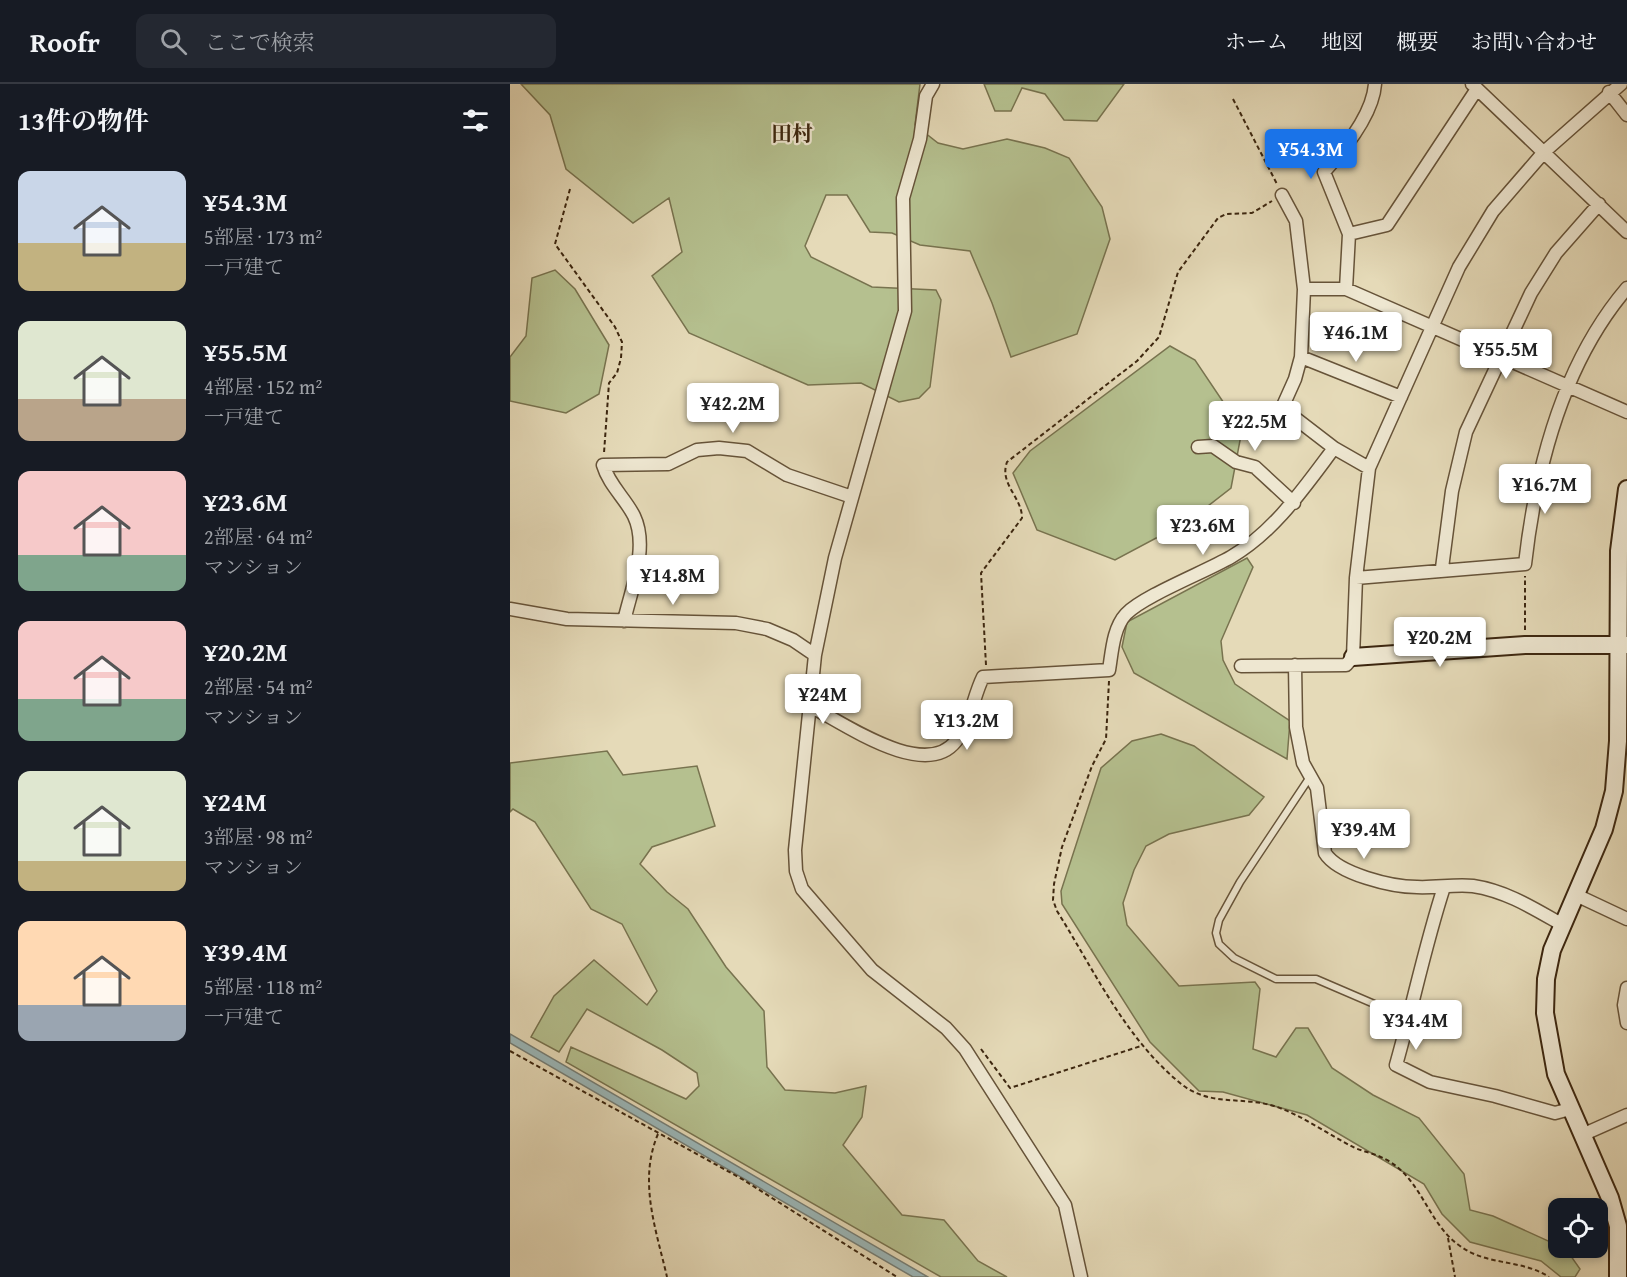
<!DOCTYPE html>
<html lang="ja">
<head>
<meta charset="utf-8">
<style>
	:root { --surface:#171b24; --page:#242831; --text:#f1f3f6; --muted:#9ea1a6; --line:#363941; --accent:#1a73e8 }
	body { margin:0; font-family:"Gentium Book Plus","Noto Serif JP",serif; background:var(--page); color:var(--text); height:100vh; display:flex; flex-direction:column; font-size:22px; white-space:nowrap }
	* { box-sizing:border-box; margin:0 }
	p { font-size:20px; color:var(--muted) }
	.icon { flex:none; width:33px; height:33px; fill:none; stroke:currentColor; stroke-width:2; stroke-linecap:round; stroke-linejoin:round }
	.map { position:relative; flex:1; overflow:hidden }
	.drawer { display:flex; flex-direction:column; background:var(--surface); width:510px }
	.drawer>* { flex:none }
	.controls { position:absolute; left:1038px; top:1114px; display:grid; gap:12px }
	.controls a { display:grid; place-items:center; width:60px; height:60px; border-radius:12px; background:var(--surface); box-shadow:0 3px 9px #0003; font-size:30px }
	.price { position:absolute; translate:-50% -51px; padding:0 14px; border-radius:6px; background:#fff; color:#222; font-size:20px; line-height:39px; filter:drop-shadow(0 2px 3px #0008) }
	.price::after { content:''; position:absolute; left:50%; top:36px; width:18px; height:14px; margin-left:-9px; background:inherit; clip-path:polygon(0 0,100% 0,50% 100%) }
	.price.current { background:var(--accent); color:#fff }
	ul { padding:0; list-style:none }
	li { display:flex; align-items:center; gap:18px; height:150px; padding:0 18px }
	li span { display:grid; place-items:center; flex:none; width:168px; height:120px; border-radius:12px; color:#555 }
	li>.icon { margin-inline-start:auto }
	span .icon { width:72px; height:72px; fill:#fffc; stroke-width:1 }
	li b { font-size:26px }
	h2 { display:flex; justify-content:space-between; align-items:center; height:72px; padding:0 18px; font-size:26px }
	header { display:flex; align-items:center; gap:36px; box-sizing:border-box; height:84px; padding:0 30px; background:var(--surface); border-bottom:2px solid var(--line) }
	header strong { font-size:28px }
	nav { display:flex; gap:33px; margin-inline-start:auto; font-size:21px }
	.search { width:420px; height:54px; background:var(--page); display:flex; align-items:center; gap:15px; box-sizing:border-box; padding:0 21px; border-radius:12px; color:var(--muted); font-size:22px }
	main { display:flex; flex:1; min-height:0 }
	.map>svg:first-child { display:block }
	.green { fill:#b5c08f; stroke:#78734f; stroke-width:1.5 }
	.water { fill:#9bb8ba; stroke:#757e76; stroke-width:1.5 }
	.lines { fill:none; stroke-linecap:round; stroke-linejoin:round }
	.lane-casing { stroke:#665339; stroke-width:9 }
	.street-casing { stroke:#665339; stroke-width:15 }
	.secondary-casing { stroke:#3c260f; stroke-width:20 }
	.path { stroke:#3c260f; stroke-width:2; stroke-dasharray:4.5 3; stroke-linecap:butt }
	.lane { stroke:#eee7d1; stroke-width:6 }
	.street { stroke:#eee7d1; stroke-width:12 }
	.secondary { stroke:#eee7d1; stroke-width:16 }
	.labels { text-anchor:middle; stroke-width:4.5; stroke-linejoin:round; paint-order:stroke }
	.quarter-label { font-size:21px; font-weight:bold; fill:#3c260f; stroke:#eee7d1 }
</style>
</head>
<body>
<header>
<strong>Roofr</strong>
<div class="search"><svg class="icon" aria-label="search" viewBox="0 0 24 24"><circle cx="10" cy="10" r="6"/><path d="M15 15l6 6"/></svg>ここで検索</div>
<nav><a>ホーム</a><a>地図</a><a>概要</a><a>お問い合わせ</a></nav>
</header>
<main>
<section class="drawer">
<h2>13件の物件<svg class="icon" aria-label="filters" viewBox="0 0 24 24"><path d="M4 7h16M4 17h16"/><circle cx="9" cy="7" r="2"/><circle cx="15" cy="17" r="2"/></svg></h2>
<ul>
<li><span style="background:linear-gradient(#c9d6e8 60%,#c2b280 0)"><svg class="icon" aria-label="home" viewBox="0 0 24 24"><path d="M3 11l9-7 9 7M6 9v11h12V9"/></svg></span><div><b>¥54.3M</b><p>5部屋 · 173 m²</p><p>一戸建て</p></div></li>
<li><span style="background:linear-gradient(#dfe7d0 65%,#b9a48a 0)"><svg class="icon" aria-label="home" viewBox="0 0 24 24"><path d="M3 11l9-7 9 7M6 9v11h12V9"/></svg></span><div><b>¥55.5M</b><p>4部屋 · 152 m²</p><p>一戸建て</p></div></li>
<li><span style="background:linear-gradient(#f6c9c9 70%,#7fa58c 0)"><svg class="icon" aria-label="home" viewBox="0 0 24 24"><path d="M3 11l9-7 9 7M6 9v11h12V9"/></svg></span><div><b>¥23.6M</b><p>2部屋 · 64 m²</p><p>マンション</p></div></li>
<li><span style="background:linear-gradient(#f6c9c9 65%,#7fa58c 0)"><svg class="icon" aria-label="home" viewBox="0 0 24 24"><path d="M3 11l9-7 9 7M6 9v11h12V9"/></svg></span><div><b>¥20.2M</b><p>2部屋 · 54 m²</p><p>マンション</p></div></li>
<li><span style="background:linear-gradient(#dfe7d0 75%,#c2b280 0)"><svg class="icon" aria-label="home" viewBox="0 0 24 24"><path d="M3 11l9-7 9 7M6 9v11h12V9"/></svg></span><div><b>¥24M</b><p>3部屋 · 98 m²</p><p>マンション</p></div></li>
<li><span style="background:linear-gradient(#ffd9b3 70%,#9aa5b1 0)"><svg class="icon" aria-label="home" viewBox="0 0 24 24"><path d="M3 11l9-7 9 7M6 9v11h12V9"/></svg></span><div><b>¥39.4M</b><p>5部屋 · 118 m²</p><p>一戸建て</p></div></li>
</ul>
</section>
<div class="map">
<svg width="1117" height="1193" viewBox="0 0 1117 1193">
	<rect width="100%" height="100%" fill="#e5dab8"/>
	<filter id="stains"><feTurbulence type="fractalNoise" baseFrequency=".00333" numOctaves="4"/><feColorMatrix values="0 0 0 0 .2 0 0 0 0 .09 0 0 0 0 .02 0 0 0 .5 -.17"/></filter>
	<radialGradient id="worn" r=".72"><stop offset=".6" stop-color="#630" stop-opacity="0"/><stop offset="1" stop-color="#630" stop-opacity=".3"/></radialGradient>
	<path class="green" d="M11 0H410L405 41 428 59 453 65 497 55 535 64 559 74 592 123 600 155 567 250 501 273 482 219 460 167 410 161 382 149 360 148 337 111H316L295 162 301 173 362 203 426 206 431 216 420 303 409 314 389 318 351 299 298 301 179 249 142 192 172 168 159 114 123 139 56 85 40 31Z
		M474 0H614L587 37 554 36 535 10 512 4 501 27H485Z
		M45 186 65 205 99 261 89 310 56 329 0 317V273L16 252 22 194Z
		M660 262 685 276 732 346 721 404 680 436 605 476 527 446 503 389 520 367Z
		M737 474 743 483 711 557 713 576 725 600 780 637 777 675 624 589 612 563 617 538Z
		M651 650 684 662 754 713 739 731 659 750 636 762 624 786 613 819 617 841 669 902 745 898 750 905 743 965 766 973 786 944H798L822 984 863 1011 909 1034 954 1090 960 1126 983 1132 1056 1165 1070 1185 1065 1193H1051L1031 1177 960 1158 932 1130 914 1100 797 1031 713 1008 689 1007 640 958 552 820 551 807 591 684 622 657Z
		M97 667 113 691 187 682 205 742 142 763 130 780 157 808 178 825 216 883 254 927 257 983 275 1006 325 1009 356 1002 352 1033 333 1061 392 1131 434 1136 468 1177 497 1193H431L56 978 61 963 176 1015 189 1002 187 989 152 966 77 925 49 968 21 953 44 912 84 876 137 921 147 907 112 840 81 825 25 738 3 725 0 728V679Z"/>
	<path class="water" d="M0 950 418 1193H403L0 959Z"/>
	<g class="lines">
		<g class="lane-casing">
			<path id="lane" d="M800 693 730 798 709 836 706 849 709 860 724 874 766 895H806L899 935"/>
		</g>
		<g class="street-casing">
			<path id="street" d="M423 0 416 12 410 55 393 114 395 227 325 474 305 571 285 766 286 787 292 805 362 886 436 944 455 965 555 1121 571 1193
				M962 0 1117 148
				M1099 8 1117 31
				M772 111 786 137 794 205 791 273 785 295 772 324 824 364 859 384
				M839 150 877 141 967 5
				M794 205H836L1117 328
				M836 205 839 150 814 88C833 67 863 30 865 0
				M791 273 891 313
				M688 363 703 362 726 378 745 383 784 419
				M932 484 942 407 956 348 1021 209 1046 169 1089 120
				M846 494 1015 480C1026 383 1053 279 1117 204
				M0 525 57 535 226 539 257 545 283 556 305 571
				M114 537C121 506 139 463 124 432 115 414 99 401 93 381L158 380 187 366 209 364 237 367 277 391 342 413
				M785 581 786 643 793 679 807 704 815 769C828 790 882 803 907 803 925 804 945 800 963 802 996 807 1023 824 1051 840
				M731 582 836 581 843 573 846 494 859 384 949 183 983 127 1034 68 1111 0
				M300 622C335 640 415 697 446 657 461 638 463 613 473 593L599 586C602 568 603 544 616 530 633 512 695 488 721 473 764 448 794 404 824 364
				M934 803C915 861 903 921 886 981L920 998 985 1012 1045 1029 1060 1025
				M1066 811 1117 835
				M1117 904 1114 921 1117 939
				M1072 1051 1117 1031"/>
		</g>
		<g class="secondary-casing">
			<path id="secondary" d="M843 573 1015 561H1117
				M1108 1193V1142L1100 1114 1046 990 1035 929 1036 895 1042 866 1094 745 1104 707 1108 657 1109 467 1117 405"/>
		</g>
		<path class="path" d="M723 15 767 100
			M60 105 45 160 105 243 112 258 111 274 107 289 99 299 94 369
			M1015 546V492
			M476 581 471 489 512 434C512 413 489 400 497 378L627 277 649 253 668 188 708 134 716 130 742 129 762 117
			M599 597 596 655 582 682 552 763 544 800 543 816 547 827C584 886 615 954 670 999 699 1023 731 1012 764 1022 792 1031 819 1051 845 1064 855 1068 866 1070 875 1075 912 1094 917 1139 950 1162 977 1182 1012 1175 1039 1193
			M471 965 500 1004 631 962
			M0 967 232 1095 387 1193
			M148 1050C128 1097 146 1145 157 1193
			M938 1154 945 1193"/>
		<use href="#lane" class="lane"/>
		<use href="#street" class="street"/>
		<use href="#secondary" class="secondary"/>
	</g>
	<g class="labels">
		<g class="quarter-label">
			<text x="282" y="57">田村</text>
		</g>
	</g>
	<rect width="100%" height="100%" filter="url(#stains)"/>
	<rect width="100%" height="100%" fill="url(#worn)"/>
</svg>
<div class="controls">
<a><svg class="icon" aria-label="locate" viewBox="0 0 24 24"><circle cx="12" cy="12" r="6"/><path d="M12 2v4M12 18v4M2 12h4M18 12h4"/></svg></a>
</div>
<b class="price current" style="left:801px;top:96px">¥54.3M</b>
<b class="price" style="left:846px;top:279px">¥46.1M</b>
<b class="price" style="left:996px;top:296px">¥55.5M</b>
<b class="price" style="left:223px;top:350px">¥42.2M</b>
<b class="price" style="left:745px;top:368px">¥22.5M</b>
<b class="price" style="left:1035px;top:431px">¥16.7M</b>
<b class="price" style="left:693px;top:472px">¥23.6M</b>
<b class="price" style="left:163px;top:522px">¥14.8M</b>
<b class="price" style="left:930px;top:584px">¥20.2M</b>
<b class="price" style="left:313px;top:641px">¥24M</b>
<b class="price" style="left:457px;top:667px">¥13.2M</b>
<b class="price" style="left:854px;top:776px">¥39.4M</b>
<b class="price" style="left:906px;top:967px">¥34.4M</b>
</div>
</main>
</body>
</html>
